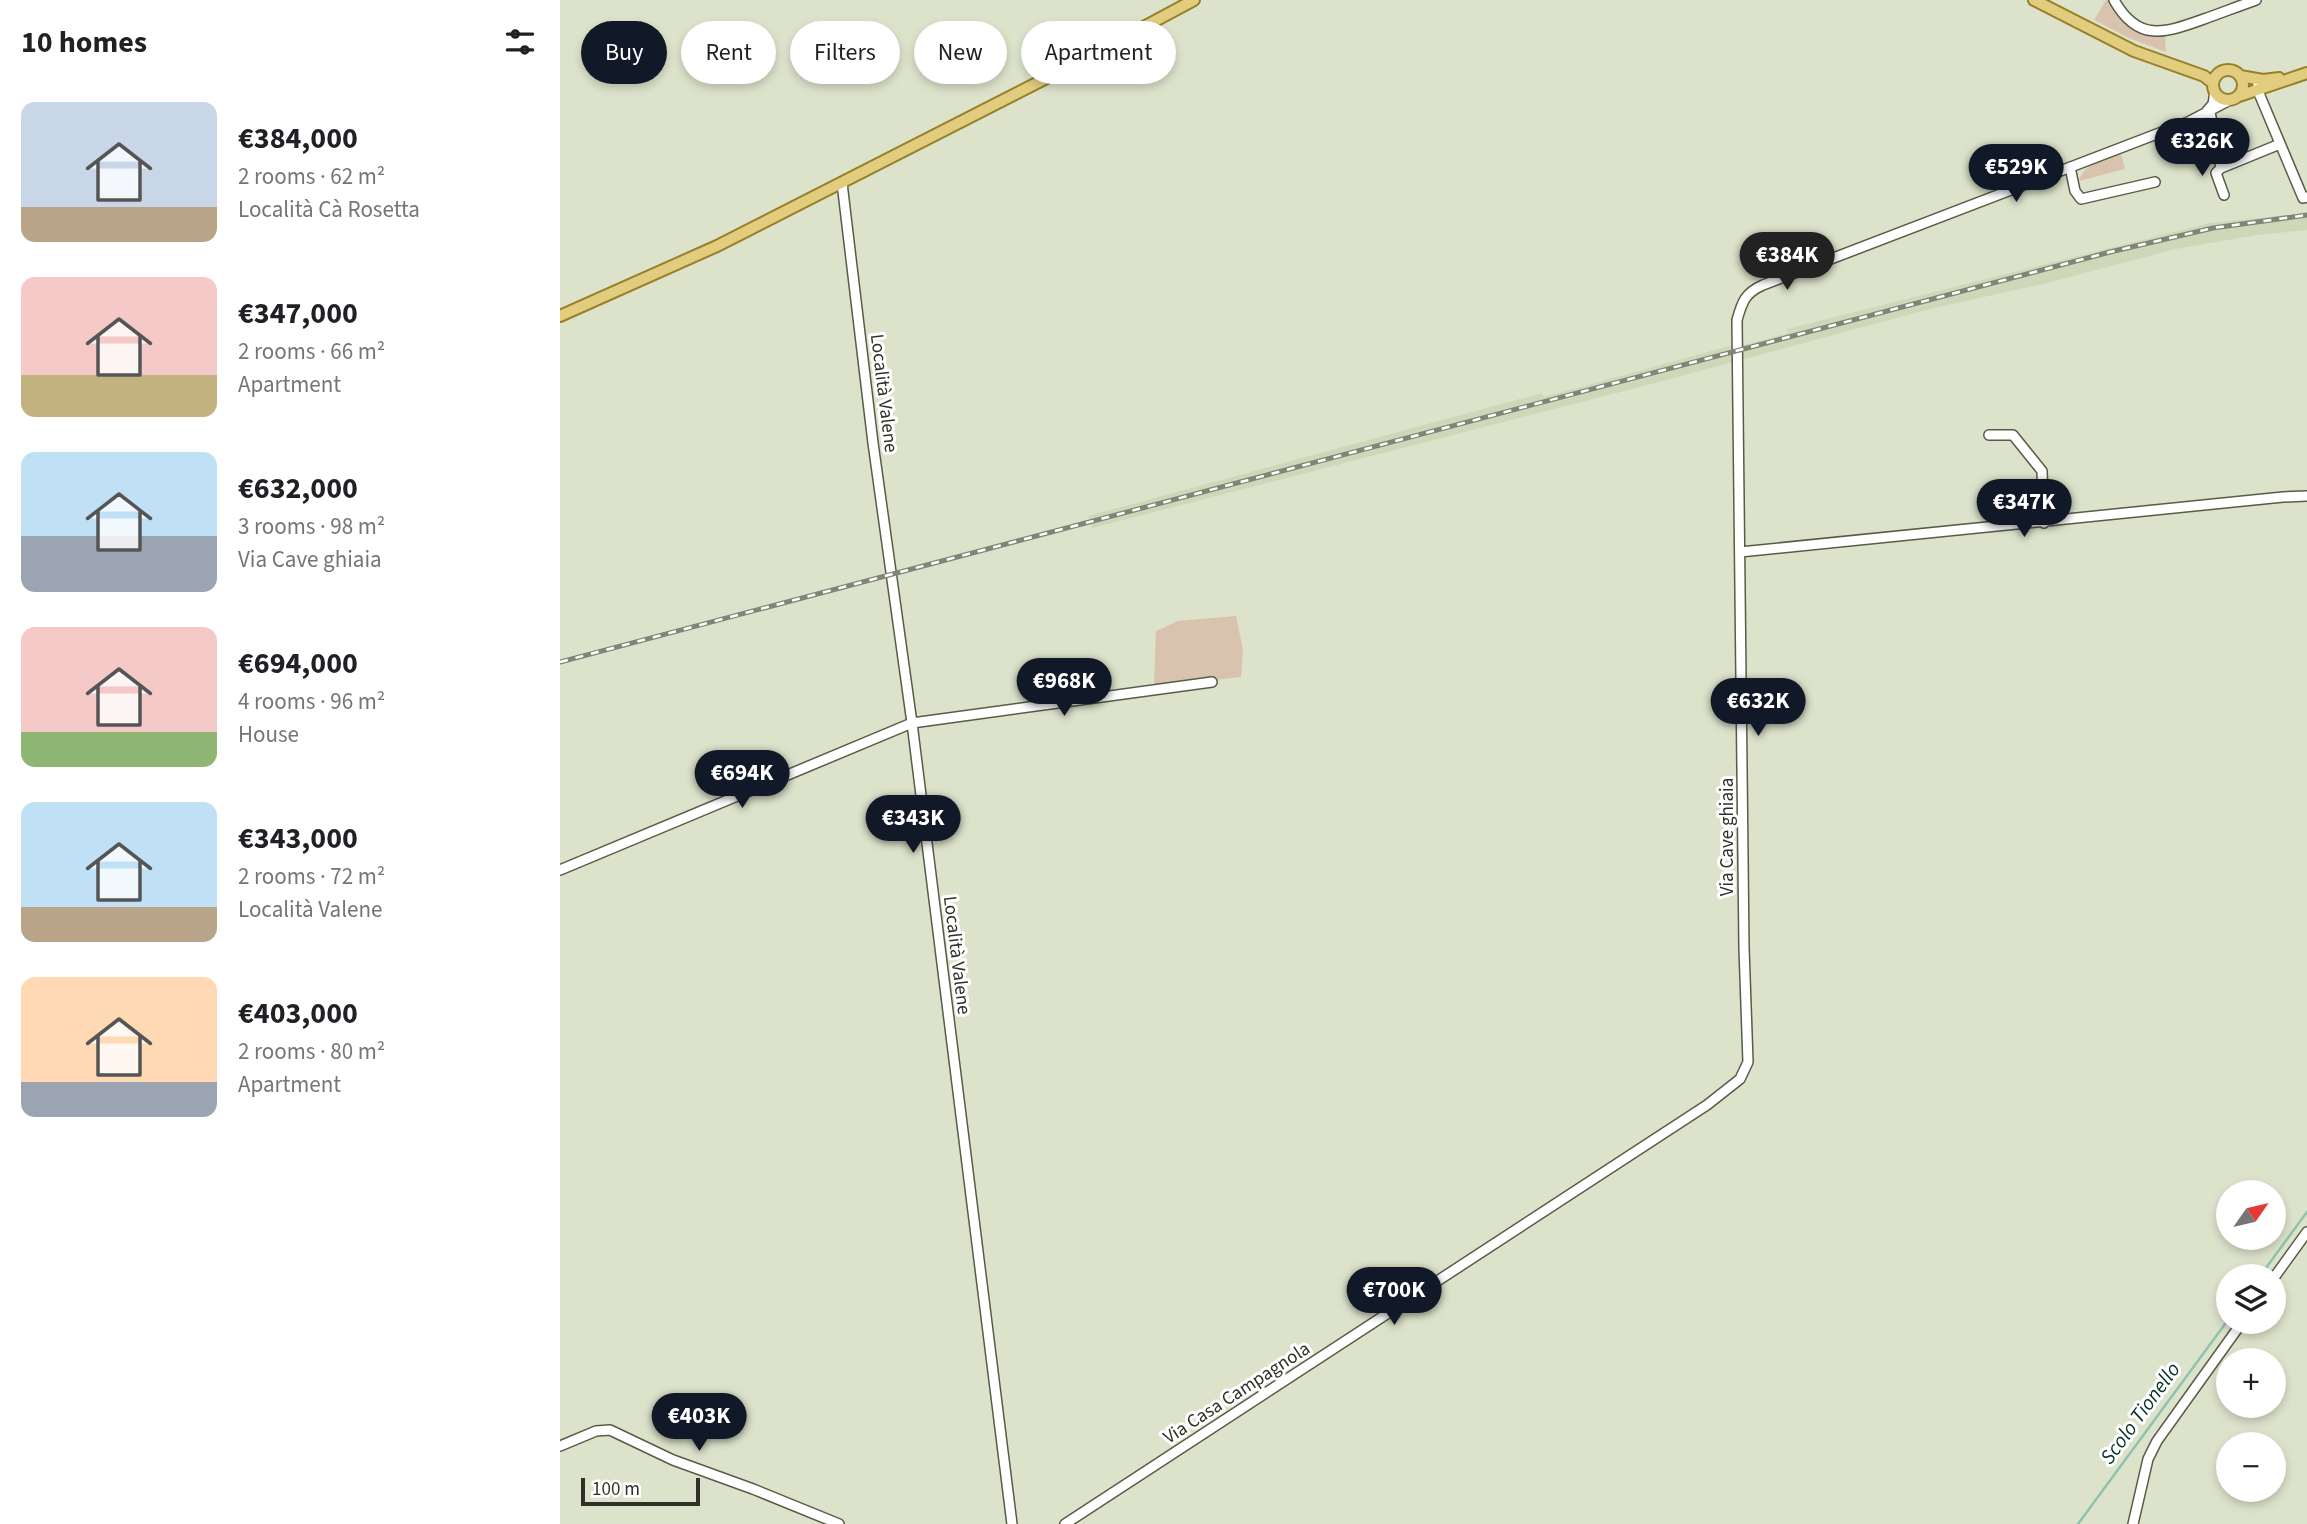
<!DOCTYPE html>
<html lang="en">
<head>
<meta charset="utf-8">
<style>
	:root { --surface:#fff; --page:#f6f6f6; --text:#202124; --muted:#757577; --accent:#111827 }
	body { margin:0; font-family:"Source Sans 3",sans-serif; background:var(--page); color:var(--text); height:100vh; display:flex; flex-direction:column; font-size:26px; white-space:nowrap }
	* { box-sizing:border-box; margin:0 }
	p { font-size:23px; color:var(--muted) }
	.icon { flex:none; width:38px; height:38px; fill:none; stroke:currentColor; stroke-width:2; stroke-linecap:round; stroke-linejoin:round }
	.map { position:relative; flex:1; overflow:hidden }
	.side { display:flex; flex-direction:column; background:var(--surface); width:560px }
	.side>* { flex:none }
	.hud { position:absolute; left:21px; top:21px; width:665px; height:63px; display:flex; gap:14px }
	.needle { width:46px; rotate:56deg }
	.buttons { position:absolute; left:1656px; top:1180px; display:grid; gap:14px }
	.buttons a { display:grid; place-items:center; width:70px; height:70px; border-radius:50%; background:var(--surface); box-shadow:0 4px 10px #0003; font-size:35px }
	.scale { position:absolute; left:21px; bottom:18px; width:119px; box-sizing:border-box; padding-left:7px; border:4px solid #2f3128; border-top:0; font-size:19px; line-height:24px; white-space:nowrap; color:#2f3128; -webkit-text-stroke:5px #fff; paint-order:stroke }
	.price { position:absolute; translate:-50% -60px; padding:0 16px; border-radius:24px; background:var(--accent); color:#fff; font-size:23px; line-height:46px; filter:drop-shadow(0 2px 4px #0008) }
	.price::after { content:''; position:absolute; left:50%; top:42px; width:21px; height:16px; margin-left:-10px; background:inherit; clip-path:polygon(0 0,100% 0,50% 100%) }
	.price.selected { background:#222; color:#fff }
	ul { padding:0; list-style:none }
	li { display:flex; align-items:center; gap:21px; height:175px; padding:0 21px }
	li span { display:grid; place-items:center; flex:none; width:196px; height:140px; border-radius:14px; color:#555 }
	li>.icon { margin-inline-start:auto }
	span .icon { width:84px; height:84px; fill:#fffc; stroke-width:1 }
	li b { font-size:30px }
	h2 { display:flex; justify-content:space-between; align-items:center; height:84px; padding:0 21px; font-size:30px }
	.tag { padding:0 24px; border-radius:32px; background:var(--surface); box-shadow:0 4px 10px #0003; font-size:24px; line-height:63px }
	.tag.selected { background:var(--accent); color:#fff }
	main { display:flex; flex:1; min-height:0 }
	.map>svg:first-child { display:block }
	.built { fill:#d0d7b9 }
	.green { fill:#d9c3ae }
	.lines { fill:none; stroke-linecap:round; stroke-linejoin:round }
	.stream { stroke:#8fc3b0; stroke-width:2.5 }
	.minor-casing { stroke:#575c47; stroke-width:12 }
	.major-casing { stroke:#978029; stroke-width:14 }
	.minor { stroke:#fff; stroke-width:9 }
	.major { stroke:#e2cd7f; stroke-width:10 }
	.rail-casing { stroke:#818575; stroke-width:5 }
	.rail { stroke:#fff; stroke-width:2.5; stroke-dasharray:8; stroke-linecap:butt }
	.labels { text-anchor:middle; stroke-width:6; stroke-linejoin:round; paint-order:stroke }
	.street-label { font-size:19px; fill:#2f3128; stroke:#fff }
	.water-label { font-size:21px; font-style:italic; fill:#043528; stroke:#fff }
</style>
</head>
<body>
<main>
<section class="side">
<h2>10 homes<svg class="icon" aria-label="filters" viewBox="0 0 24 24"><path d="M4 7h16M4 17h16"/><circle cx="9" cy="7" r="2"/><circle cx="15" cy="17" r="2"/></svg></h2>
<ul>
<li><span style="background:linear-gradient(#c9d6e8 75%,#b9a48a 0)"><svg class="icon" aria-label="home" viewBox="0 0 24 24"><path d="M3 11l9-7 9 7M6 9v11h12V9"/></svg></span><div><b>€384,000</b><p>2 rooms · 62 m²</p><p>Località Cà Rosetta</p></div></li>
<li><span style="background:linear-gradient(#f6c9c9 70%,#c2b280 0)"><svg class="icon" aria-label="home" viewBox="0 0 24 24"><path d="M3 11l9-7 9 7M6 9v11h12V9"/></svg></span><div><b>€347,000</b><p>2 rooms · 66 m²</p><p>Apartment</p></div></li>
<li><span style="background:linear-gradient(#bfe0f5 60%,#9aa5b1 0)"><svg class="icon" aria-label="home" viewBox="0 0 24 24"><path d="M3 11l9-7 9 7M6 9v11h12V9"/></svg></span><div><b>€632,000</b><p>3 rooms · 98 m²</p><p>Via Cave ghiaia</p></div></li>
<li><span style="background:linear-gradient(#f6c9c9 75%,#8fb573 0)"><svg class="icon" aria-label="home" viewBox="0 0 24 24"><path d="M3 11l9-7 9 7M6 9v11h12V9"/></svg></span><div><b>€694,000</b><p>4 rooms · 96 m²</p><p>House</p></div></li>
<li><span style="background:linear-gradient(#bfe0f5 75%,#b9a48a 0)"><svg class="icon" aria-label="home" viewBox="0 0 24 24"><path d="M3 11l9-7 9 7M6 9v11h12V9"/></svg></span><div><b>€343,000</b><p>2 rooms · 72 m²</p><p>Località Valene</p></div></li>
<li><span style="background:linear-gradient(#ffd9b3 75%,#9aa5b1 0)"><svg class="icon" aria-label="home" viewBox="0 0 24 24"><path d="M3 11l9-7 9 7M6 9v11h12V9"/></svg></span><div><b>€403,000</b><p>2 rooms · 80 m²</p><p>Apartment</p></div></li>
</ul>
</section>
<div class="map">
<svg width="1747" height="1524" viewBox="0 0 1747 1524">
	<rect width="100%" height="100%" fill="#dde3cb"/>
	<path class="built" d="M1747 213V230L1697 235 1616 249 1483 284 1374 308 1080 387 532 528 528 516 982 393 984 397 1173 345V348L1228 333 1227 329 1650 223Z"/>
	<path class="green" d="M1546 0H1550C1562 20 1580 39 1605 36L1606 52 1569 38 1534 20Z
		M1561 154 1565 169 1519 181C1524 162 1545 160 1561 154Z
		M676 616 683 650 681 677 594 687 596 631 618 621Z"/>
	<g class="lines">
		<path class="stream" d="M1700 1276 1747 1212
			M1518 1524 1668 1320"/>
		<g class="minor-casing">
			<path id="minor" d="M1554 0C1578 43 1605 33 1644 19 1661 13 1679 6 1696 0
				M1698 83V91L1743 198 1747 197
				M1647 111 1653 104 1655 92
				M1650 112 1661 168
				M1510 167 1515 191 1521 199 1595 182
				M1661 168 1720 144
				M1661 168 1656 173 1664 195
				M282 183 313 443 352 723 452 1524
				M1429 435H1453L1482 471 1484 523
				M1180 552 1723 497 1747 496
				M0 870 352 723 652 682
				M1713 1279 1747 1232
				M0 1446 36 1431 50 1430 113 1460 193 1489 279 1524
				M505 1524 1147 1105 1180 1079 1188 1062 1184 948 1177 320C1182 302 1185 293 1203 285L1628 122 1670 100
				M1573 1524 1588 1459 1597 1441 1683 1321"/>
		</g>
		<g class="major-casing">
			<path id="major" d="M1474 0 1574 51 1644 76 1653 83
				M1653 85a15 15 0 1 1 30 0a15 15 0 1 1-30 0Z
				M1680 76 1703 80 1719 78
				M1679 96 1747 73
				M0 316 157 246 522 60 634 0"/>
		</g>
		<use href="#minor" class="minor"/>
		<use href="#major" class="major"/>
		<g class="rail-casing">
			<path id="rail" d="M0 662 1550 252 1653 228 1747 215"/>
		</g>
		<use href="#rail" class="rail"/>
	</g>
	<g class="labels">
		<g class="street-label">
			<text transform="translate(325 393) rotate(83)" y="7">Località Valene</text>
			<text transform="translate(1166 837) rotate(-90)" y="7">Via Cave ghiaia</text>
			<text transform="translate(398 955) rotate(83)" y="7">Località Valene</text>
			<text transform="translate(676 1392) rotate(-33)" y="7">Via Casa Campagnola</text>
		</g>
		<g class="water-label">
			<text transform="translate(1580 1413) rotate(-54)" y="7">Scolo Tionello</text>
		</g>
	</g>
</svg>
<div class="buttons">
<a><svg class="needle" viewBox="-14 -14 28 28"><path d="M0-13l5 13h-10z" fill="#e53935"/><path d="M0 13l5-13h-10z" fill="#757577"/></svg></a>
<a><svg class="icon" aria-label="layers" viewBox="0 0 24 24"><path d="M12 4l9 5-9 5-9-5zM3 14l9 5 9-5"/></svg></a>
<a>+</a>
<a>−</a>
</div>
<div class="scale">100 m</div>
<b class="price" style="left:1642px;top:178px">€326K</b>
<b class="price" style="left:1456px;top:204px">€529K</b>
<b class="price selected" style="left:1227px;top:292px">€384K</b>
<b class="price" style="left:1464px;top:539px">€347K</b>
<b class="price" style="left:504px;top:718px">€968K</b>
<b class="price" style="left:1198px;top:738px">€632K</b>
<b class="price" style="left:182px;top:810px">€694K</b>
<b class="price" style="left:353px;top:855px">€343K</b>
<b class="price" style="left:834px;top:1327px">€700K</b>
<b class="price" style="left:139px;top:1453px">€403K</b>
<div class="hud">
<a class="tag selected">Buy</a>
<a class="tag">Rent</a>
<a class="tag">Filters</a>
<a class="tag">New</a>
<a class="tag">Apartment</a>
</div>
</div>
</main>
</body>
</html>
